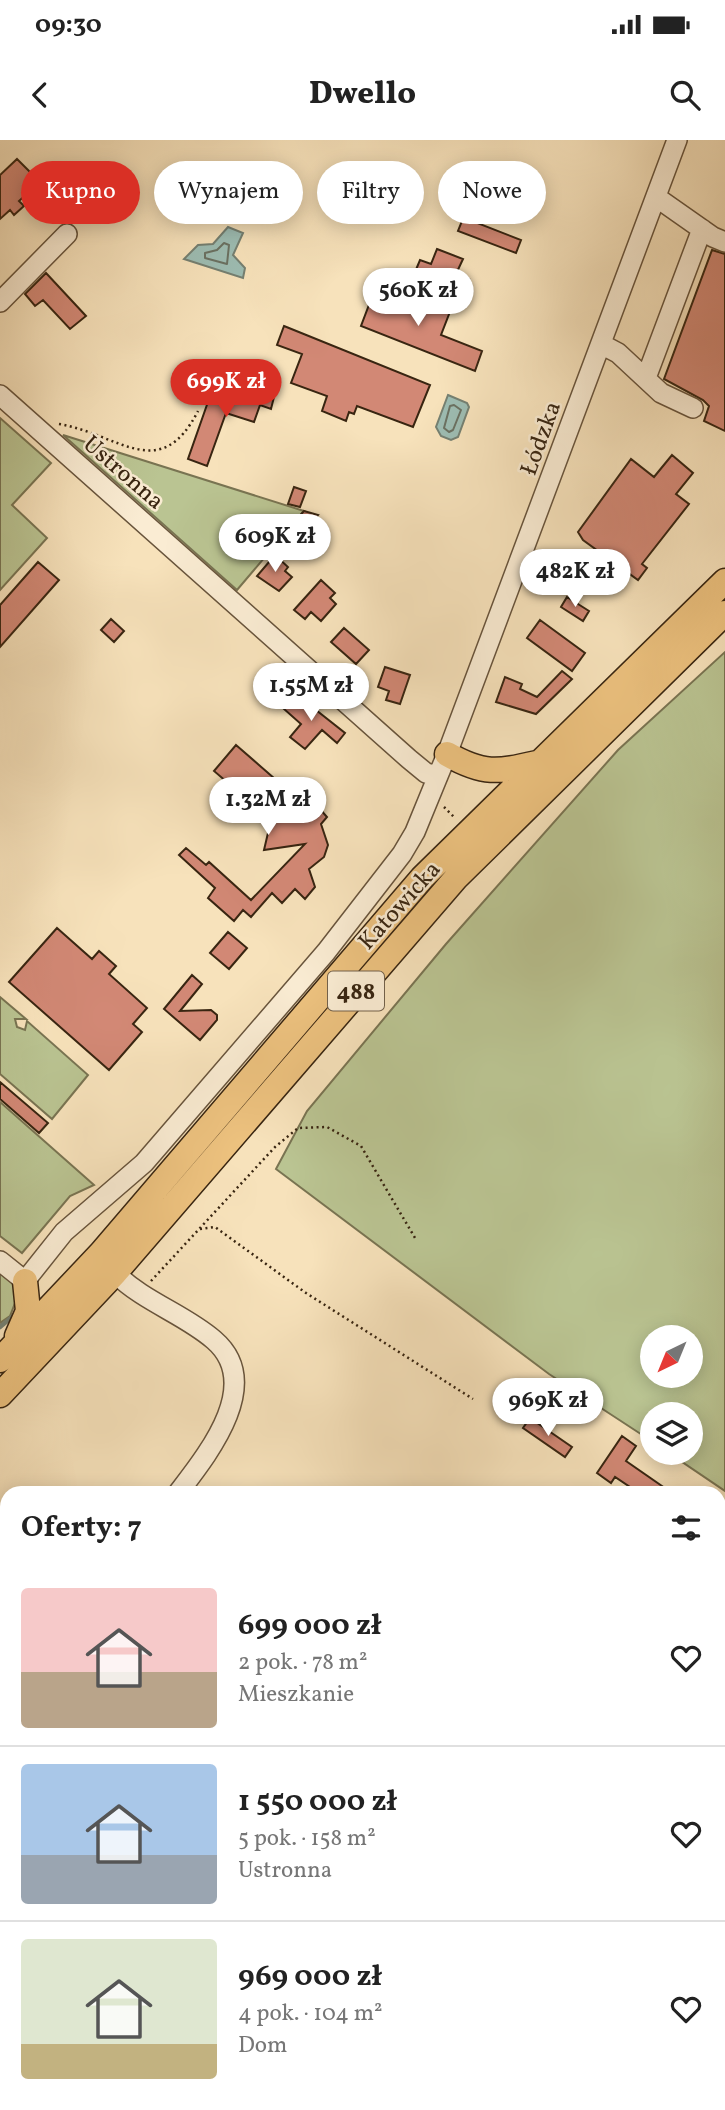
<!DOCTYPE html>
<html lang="pl">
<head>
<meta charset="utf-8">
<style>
	:root { --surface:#fff; --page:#f2f2f2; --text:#222; --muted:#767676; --line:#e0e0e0; --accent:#d93025 }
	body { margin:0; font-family:Vollkorn,serif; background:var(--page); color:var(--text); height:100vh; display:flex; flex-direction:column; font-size:26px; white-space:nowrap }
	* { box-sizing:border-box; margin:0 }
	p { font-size:23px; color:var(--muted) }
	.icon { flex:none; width:38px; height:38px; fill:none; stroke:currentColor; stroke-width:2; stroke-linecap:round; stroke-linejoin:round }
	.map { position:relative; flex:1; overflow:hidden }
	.details { position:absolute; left:0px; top:1346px; width:726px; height:625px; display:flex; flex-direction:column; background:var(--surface); border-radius:21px 21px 0 0; box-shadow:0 4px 18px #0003 }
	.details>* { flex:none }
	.guide { position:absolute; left:21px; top:21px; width:684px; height:63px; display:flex; gap:14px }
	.needle { width:46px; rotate:223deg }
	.buttons { position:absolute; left:640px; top:1185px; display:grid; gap:14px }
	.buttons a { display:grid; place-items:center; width:63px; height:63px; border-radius:50%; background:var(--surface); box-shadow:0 4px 18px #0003; font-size:35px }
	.price { position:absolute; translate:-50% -60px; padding:0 16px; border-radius:24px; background:#fff; color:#222; font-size:23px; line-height:46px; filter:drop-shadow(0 2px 4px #0008) }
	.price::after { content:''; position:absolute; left:50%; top:42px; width:21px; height:16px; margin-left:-10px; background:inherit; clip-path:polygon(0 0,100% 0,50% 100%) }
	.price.active { background:var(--accent); color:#fff }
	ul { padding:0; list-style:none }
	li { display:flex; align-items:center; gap:21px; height:175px; padding:0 21px }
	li+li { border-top:2px solid var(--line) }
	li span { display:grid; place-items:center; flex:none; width:196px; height:140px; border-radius:7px; color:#555 }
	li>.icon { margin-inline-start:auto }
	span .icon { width:84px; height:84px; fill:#fffc; stroke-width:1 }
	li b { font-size:30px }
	h2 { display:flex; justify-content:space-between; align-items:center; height:84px; padding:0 21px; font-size:30px }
	.tag { padding:0 24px; border-radius:32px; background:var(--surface); box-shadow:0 4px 18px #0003; font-size:24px; line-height:63px }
	.tag.active { background:var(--accent); color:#fff }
	.status { display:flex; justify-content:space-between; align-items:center; height:49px; padding:0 35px; background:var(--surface); direction:ltr }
	.status svg { height:19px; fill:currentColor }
	header { display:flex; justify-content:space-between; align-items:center; height:91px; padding:0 21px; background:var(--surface); font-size:32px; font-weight:800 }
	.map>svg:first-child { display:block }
	.green { fill:#bac492; stroke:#797452; stroke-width:2; fill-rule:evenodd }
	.water { fill:#9dbdb3; stroke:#758072; stroke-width:2 }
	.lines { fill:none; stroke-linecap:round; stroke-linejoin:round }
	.shore { stroke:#6a7162; stroke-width:2 }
	.stream { stroke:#758072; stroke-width:4.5 }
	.building { fill:#d28875; stroke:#382511; stroke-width:2 }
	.minor-casing { stroke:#68543c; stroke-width:22 }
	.major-casing { stroke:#382511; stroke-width:27 }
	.path { stroke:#382511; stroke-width:2.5; stroke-dasharray:2 3.5; stroke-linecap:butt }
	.minor { stroke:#faecd3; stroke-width:19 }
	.major { stroke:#ecc17e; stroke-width:24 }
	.labels { text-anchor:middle; stroke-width:5; stroke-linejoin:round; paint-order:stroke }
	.shield { fill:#faecd3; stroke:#72614b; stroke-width:2 }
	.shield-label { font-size:23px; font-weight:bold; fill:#382511 }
	.street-label { font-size:24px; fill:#382511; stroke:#faecd3 }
</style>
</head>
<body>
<div class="status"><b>09:30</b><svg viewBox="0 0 49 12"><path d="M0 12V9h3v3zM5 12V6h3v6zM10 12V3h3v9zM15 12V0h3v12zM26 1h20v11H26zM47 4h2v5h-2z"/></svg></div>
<header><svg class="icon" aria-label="back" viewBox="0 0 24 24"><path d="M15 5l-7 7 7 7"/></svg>Dwello<svg class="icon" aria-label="search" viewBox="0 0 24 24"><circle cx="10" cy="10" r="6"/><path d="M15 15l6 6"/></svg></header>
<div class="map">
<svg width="725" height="1970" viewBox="0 0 725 1970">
	<rect width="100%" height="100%" fill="#f7e2bb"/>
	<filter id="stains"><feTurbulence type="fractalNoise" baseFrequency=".00286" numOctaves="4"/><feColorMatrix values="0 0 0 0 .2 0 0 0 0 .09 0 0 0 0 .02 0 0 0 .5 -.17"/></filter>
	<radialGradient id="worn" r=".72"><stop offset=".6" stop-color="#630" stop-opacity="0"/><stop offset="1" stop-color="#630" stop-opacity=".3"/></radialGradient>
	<path class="green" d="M0 278 51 323 12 365 47 398 0 450Z
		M63 295 304 371 237 450Z
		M725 512V1351L669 1313 691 1312V1274H653V1302L549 1234 276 1029 307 971 446 804 618 610ZM653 1197H691V1236H653Z
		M0 857 26 879H15L17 887 25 890 27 881 88 935 52 979 0 934Z
		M0 962 94 1045 70 1056 22 1113 0 1096Z
		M0 1129 20 1150 10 1176 0 1183Z"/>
	<path class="water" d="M228 87 243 93 233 115 245 128 243 138 184 119 198 105 213 104Z
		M448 255 467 263 469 267 458 297 451 300 441 296 436 287Z"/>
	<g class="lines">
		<path class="shore" d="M224 103 229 105 227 124 205 118V113L217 110Z
			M454 265 461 270 453 290 449 292 444 288 450 266Z"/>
		<path class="stream" d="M0 1187 13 1176
			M719 1852 725 1855"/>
	</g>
	<path class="building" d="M17 19 40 42 19 61 24 66 14 75 10 70 0 79V35Z
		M462 49 504 63 515 61 518 74 472 81 521 100 516 113 458 91 468 66 457 62Z
		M437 109 463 119 456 134 469 139 462 158 450 153 452 146 415 132 420 120 431 124Z
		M712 110 725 114V291L704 281 709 266 703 260 664 239Z
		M46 133 86 176 70 189 43 160 35 166 25 154Z
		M375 149 433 170 435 163 451 169 441 195 482 211 475 231 361 186Z
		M284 186 430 245 413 287 357 266 354 274 349 272 346 281 322 271 327 256 291 243 302 214 277 205Z
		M236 244 274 257 271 269 260 265 254 282 226 273 207 326 188 319 209 259 229 266Z
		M672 315 693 333 676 354 689 364 642 424 647 428 638 440 583 400 578 392 631 319 654 337Z
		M294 347 306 351 300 367 288 364Z
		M304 371 318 375 296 399 287 390Z
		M275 415 288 427 285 431 292 437 279 451 257 436Z
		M38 422 59 440 0 507V465Z
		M321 440 335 453 330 458 336 464 321 481 311 472 305 479 294 470Z
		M567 457 589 471 583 481 561 467Z
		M111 479 124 491 114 502 101 490Z
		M540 480 585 513 572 531 527 498Z
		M344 488 369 510 356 524 331 502Z
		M385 527 410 535 400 564 386 560 389 551 378 547Z
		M562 531 572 539 536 574 496 562 505 537 522 544 520 549 537 557Z
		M297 555 345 593 337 603 322 590 305 609 290 597 301 584 284 569Z
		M236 605 306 666 310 661 320 669 327 677 321 684 328 705 324 717 309 729 315 747 305 759 295 749 282 763 272 753 251 777 243 770 234 781 208 758 215 748 179 715 186 708 206 725 209 722 251 760 305 704 264 710 271 680 214 631Z
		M57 788 92 819 99 811 116 826 109 834 147 868 133 884 142 892 109 930 9 842Z
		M228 792 247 808 229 829 210 813Z
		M192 835 202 844 180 871 211 870 217 875V880L200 900 164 869Z
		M0 942 48 983 39 993 0 959Z
		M530 1278 572 1307 565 1317 523 1288Z
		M622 1296 636 1306 626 1321 672 1353H639L615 1337 611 1343 597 1333Z"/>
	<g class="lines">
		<g class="minor-casing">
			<path id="minor" d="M656 57 713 97 725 102
				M0 162 67 94
				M601 204 618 213 661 253 693 268
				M646 238 702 89
				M0 255 409 619 426 633 438 636
				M0 1121 25 1141 64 1092 144 1023 326 812 402 714 415 692 447 614 677 0
				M115 1133C144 1162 184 1174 214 1200 265 1244 207 1315 178 1353
				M228 1970 233 1964
				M560 1970 565 1964"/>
		</g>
		<g class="major-casing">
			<path id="major" d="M447 614C484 635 497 632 537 623
				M17 1196 28 1171 25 1141
				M0 1220 101 1113 422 738 725 441
				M0 1255 115 1133 456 738 725 473"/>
		</g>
		<path class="path" d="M59 284C119 294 160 345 198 271
			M444 667 454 677
			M200 1089 215 1087 306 1153 473 1259
			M151 1141 275 1007 298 988 327 987 361 1006 415 1098
			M0 1736 7 1726"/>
		<use href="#minor" class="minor"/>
		<use href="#major" class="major"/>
	</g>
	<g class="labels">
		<rect class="shield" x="328" y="831.5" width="56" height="39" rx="5"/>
		<g class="shield-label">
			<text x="356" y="859">488</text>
		</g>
		<g class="street-label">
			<text transform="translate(540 298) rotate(-70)" y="8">Łódzka</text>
			<text transform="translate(124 332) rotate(41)" y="8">Ustronna</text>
			<text transform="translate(399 765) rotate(-48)" y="8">Katowicka</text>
		</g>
	</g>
	<rect width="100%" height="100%" filter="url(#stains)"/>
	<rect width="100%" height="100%" fill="url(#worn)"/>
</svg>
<div class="buttons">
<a><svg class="needle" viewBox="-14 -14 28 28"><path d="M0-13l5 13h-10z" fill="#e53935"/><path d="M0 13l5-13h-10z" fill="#767676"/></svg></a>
<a><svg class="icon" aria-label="layers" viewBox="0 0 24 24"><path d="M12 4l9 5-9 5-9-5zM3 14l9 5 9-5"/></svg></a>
</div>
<b class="price" style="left:418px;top:188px">560K zł</b>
<b class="price active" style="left:226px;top:279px">699K zł</b>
<b class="price" style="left:275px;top:434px">609K zł</b>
<b class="price" style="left:575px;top:469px">482K zł</b>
<b class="price" style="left:311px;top:583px">1.55M zł</b>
<b class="price" style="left:268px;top:697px">1.32M zł</b>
<b class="price" style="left:548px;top:1298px">969K zł</b>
<div class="guide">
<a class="tag active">Kupno</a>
<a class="tag">Wynajem</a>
<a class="tag">Filtry</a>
<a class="tag">Nowe</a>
</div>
<section class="details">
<h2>Oferty: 7<svg class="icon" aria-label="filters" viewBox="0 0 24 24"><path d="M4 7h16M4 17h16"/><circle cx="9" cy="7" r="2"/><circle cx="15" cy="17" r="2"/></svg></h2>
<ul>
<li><span style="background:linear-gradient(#f6c9c9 60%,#b9a48a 0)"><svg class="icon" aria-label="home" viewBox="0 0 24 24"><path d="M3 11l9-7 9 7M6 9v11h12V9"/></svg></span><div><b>699 000 zł</b><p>2 pok. · 78 m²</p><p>Mieszkanie</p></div><svg class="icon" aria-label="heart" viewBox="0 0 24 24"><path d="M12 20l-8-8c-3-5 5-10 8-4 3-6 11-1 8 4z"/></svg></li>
<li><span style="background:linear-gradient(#a9c7e8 65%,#9aa5b1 0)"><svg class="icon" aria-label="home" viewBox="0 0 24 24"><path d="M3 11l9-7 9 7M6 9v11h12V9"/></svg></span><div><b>1 550 000 zł</b><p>5 pok. · 158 m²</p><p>Ustronna</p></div><svg class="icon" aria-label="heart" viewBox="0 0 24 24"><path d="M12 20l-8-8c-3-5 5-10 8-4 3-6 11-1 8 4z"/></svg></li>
<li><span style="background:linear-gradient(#dfe7d0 75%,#c2b280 0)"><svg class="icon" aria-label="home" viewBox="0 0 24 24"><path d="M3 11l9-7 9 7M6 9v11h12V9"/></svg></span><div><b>969 000 zł</b><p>4 pok. · 104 m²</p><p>Dom</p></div><svg class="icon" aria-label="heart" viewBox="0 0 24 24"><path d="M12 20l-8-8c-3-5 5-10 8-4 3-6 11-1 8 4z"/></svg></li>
</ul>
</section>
</div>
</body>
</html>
